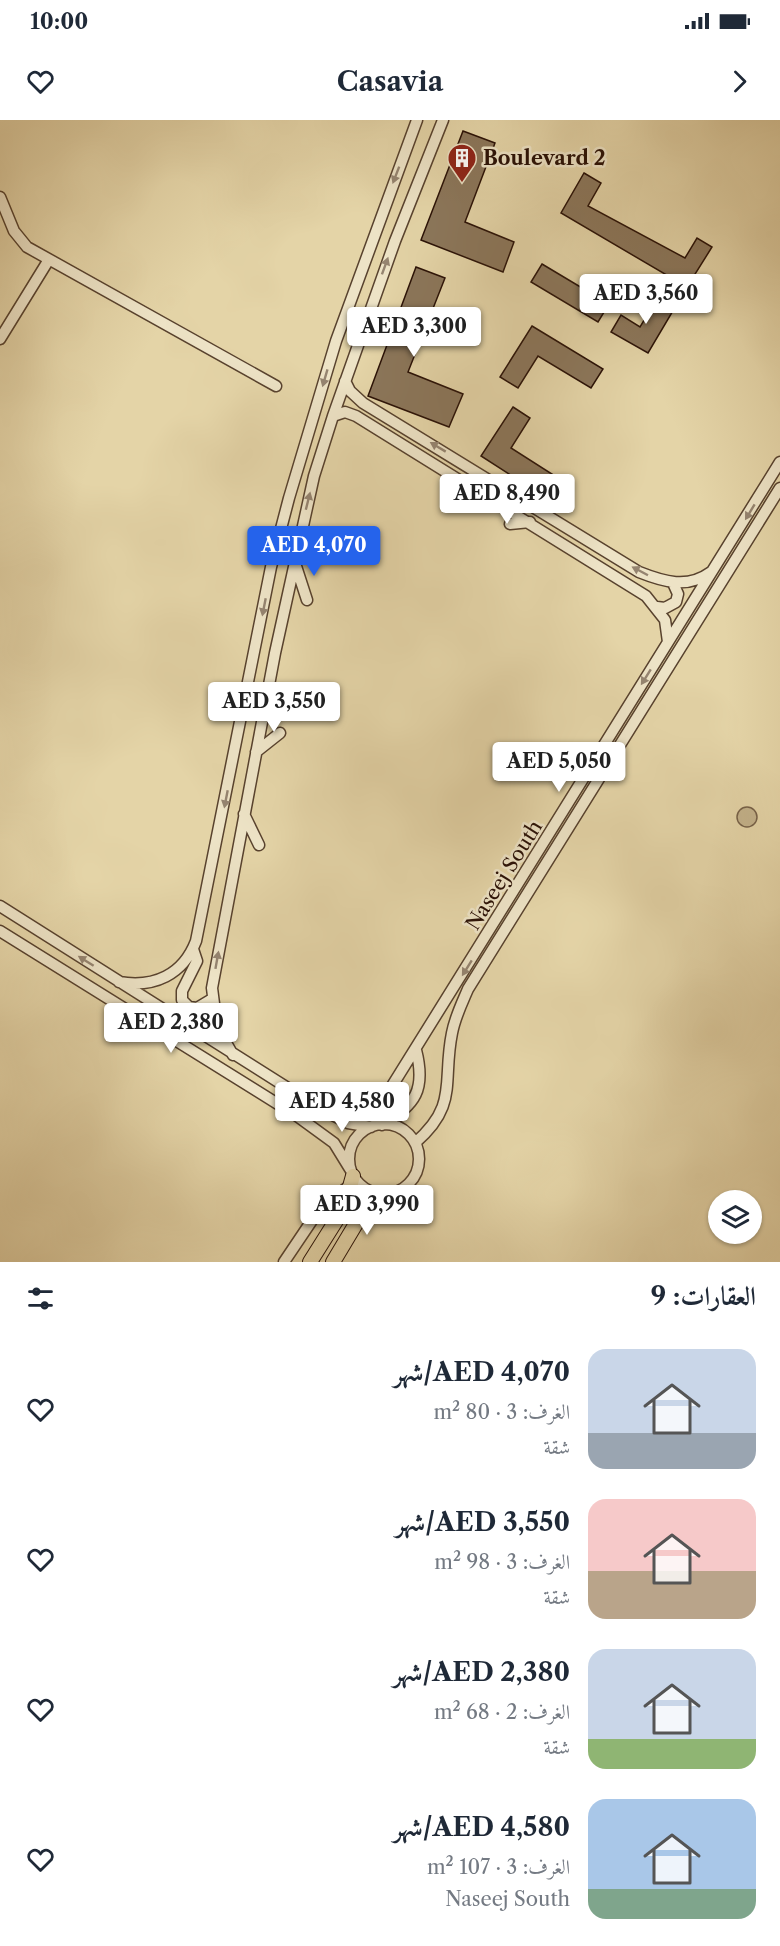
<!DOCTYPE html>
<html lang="ar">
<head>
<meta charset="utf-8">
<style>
	:root { --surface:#fff; --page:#f6f6f7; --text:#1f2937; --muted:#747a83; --accent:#2563eb }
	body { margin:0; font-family:"Libre Caslon Text",Amiri,serif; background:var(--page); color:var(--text); direction:rtl; height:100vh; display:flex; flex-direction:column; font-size:22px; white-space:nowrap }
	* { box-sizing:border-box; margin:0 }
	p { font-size:20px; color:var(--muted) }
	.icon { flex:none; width:33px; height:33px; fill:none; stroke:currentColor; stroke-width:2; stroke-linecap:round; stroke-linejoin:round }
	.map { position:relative; height:1142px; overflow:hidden; direction:ltr }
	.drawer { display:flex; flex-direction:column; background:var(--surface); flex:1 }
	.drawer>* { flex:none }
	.controls { position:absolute; left:708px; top:1070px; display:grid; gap:12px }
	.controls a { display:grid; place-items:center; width:54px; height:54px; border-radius:50%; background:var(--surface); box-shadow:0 2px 4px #0004; font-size:30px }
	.price { position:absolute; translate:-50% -51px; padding:0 14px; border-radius:6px; background:#fff; color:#222; font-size:20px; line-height:39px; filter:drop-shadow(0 2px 3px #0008) }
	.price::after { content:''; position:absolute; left:50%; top:36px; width:18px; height:14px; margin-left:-9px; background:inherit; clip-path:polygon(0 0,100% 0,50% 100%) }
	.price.active { background:var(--accent); color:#fff }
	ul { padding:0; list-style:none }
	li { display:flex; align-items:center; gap:18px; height:150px; padding:0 24px }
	li span { display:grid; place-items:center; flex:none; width:168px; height:120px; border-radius:18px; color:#555 }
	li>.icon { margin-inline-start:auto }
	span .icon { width:72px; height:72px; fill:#fffc; stroke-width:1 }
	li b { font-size:26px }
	h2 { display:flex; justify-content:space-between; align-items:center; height:72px; padding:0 24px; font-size:26px }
	.status { display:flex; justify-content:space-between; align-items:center; height:42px; padding:0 30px; background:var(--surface); direction:ltr }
	.status svg { height:16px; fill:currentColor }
	header { display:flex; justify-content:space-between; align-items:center; height:78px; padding:0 24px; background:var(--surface); font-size:27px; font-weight:800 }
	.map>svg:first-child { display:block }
	.green { fill:#c4b38c; stroke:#776249; stroke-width:1.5 }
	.building { fill:#8b765a; stroke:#2a1106; stroke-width:1.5 }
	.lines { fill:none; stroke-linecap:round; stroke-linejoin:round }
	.minor-casing { stroke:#58422e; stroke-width:13 }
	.major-casing { stroke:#2a1106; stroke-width:16 }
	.minor { stroke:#ede3c6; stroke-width:10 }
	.major { stroke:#e4d4a7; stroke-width:14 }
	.oneway { fill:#958470 }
	.labels { text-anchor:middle; stroke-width:5; stroke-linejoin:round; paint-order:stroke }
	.poi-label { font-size:20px; font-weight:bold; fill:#2a1106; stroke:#ede3c6; text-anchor:start }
	.street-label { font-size:20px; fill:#2a1106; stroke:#ede3c6 }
</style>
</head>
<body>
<div class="status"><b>10:00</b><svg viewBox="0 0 49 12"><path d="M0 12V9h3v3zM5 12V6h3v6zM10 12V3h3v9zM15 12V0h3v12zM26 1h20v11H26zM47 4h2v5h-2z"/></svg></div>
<header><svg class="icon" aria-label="forward" viewBox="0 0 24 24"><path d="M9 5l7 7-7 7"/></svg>Casavia<svg class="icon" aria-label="heart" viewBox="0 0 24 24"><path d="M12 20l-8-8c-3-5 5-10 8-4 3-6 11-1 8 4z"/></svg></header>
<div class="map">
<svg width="780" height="1142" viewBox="0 0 780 1142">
	<rect width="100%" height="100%" fill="#e4d4a7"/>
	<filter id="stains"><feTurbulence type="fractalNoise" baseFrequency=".00333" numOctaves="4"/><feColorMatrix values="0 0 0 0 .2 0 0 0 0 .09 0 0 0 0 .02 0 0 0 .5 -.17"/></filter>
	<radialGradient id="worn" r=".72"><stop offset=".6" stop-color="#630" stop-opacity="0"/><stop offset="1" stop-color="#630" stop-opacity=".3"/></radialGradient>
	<path class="green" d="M737 697a10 10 0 1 1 20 0a10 10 0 1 1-20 0Z"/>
	<path class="building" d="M463 11 495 23 465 102 514 122 503 152 421 120Z
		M584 53 601 63 588 86 685 138 697 118 712 127 687 167 561 93Z
		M542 144 609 184 598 202 531 162Z
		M416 147 445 158 408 252 463 274 449 307 368 276Z
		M660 174 677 184 648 233 611 212 621 195 640 207Z
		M532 206 603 249 591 268 538 236 518 268 500 257Z
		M513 287 530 298 511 328 566 363 554 383 481 336Z"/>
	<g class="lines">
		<g class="minor-casing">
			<path id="minor" d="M0 77 14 111 27 127 276 266
				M0 219 48 141
				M345 261 350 271 363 283 639 452C664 462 688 469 711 452
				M333 296 345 292 356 296 646 476 665 500 668 522
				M510 404 530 402
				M295 443 307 480
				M657 487 665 488 676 482 678 474 673 463
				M256 632 280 613
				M244 694 259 725
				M0 786 321 989 348 1003 371 1007
				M0 811 297 996 334 1023 350 1049
				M193 829 197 841 182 871V880L189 887 197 888 212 879
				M119 862C154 868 183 855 196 821L271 447 289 378 336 221 417 0
				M233 935 217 907 212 868 275 533 314 356 333 296 395 121 443 0
				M321 989C349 995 373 987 392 966L780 342
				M349 1039a35 35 0 1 1 70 0a35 35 0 1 1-70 0Z
				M382 1005C416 985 426 969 416 930
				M415 1023C459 985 442 962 452 913 455 897 462 883 468 869L780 368
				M284 1142 321 1087 352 1064"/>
		</g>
		<g class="major-casing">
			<path id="major" d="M310 1142 344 1088 353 1056
				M333 1142 360 1097 382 1074"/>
		</g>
		<use href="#minor" class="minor"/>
		<use href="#major" class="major"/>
	</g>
	<defs><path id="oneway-solid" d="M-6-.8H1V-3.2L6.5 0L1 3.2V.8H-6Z" transform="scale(1.5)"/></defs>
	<g class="oneway">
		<use href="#oneway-solid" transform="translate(396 55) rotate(111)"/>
		<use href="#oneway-solid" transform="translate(385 146) rotate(-70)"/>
		<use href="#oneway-solid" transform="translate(325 258) rotate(106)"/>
		<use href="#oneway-solid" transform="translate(438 327) rotate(-149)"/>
		<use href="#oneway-solid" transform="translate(308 381) rotate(-76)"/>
		<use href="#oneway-solid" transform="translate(750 392) rotate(121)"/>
		<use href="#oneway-solid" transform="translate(640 451) rotate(-152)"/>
		<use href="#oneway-solid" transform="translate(264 487) rotate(101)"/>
		<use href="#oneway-solid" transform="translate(646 557) rotate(122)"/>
		<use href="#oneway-solid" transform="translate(226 679) rotate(101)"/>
		<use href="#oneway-solid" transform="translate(217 840) rotate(-80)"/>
		<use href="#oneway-solid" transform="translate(86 841) rotate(-148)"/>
		<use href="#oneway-solid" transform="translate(467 848) rotate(122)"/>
	</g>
	<defs>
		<g id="building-pin" transform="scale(1.5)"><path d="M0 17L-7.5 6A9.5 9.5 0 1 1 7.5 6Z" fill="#8f2418" stroke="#ede3c6"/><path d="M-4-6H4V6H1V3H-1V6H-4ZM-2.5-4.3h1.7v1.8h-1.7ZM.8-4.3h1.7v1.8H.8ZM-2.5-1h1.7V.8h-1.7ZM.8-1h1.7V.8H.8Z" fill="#fff"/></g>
	</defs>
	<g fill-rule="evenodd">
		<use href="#building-pin" x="462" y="38"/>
	</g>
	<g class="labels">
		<g class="poi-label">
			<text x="483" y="45">Boulevard 2</text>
		</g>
		<g class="street-label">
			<text transform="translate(504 755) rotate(-58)" y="7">Naseej South</text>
		</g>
	</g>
	<rect width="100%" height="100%" filter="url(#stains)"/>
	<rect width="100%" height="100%" fill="url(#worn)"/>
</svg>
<div class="controls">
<a><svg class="icon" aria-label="layers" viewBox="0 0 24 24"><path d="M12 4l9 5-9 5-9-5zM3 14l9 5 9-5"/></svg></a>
</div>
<b class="price" style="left:646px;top:205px">AED 3,560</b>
<b class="price" style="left:414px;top:238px">AED 3,300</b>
<b class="price" style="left:507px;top:405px">AED 8,490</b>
<b class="price active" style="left:314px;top:457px">AED 4,070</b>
<b class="price" style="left:274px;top:613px">AED 3,550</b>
<b class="price" style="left:559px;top:673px">AED 5,050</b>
<b class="price" style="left:171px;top:934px">AED 2,380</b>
<b class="price" style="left:342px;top:1013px">AED 4,580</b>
<b class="price" style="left:367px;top:1116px">AED 3,990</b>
</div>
<section class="drawer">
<h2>العقارات: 9<svg class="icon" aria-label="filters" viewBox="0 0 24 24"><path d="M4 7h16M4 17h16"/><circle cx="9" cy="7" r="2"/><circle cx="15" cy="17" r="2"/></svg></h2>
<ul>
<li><span style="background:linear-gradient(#c9d6e8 70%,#9aa5b1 0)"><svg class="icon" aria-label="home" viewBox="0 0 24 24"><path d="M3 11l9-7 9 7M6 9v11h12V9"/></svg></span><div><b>AED 4,070/شهر</b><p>الغرف: 3 · 80 m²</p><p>شقة</p></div><svg class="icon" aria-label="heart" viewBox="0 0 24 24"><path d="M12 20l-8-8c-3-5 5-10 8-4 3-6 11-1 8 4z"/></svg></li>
<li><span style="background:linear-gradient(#f6c9c9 60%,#b9a48a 0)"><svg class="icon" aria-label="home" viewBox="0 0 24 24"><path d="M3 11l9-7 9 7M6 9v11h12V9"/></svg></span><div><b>AED 3,550/شهر</b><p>الغرف: 3 · 98 m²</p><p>شقة</p></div><svg class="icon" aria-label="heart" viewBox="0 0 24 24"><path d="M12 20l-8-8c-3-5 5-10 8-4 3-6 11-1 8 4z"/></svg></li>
<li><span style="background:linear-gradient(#c9d6e8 75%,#8fb573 0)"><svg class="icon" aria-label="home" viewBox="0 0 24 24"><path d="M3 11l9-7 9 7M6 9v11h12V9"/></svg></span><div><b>AED 2,380/شهر</b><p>الغرف: 2 · 68 m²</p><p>شقة</p></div><svg class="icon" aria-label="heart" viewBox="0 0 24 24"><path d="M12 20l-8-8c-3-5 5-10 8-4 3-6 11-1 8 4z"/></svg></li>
<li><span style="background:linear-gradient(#a9c7e8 75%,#7fa58c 0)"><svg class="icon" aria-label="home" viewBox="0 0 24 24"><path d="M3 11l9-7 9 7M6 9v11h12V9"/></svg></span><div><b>AED 4,580/شهر</b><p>الغرف: 3 · 107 m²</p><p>Naseej South</p></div><svg class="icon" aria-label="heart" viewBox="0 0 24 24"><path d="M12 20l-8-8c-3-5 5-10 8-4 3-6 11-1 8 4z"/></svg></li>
</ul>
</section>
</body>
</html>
